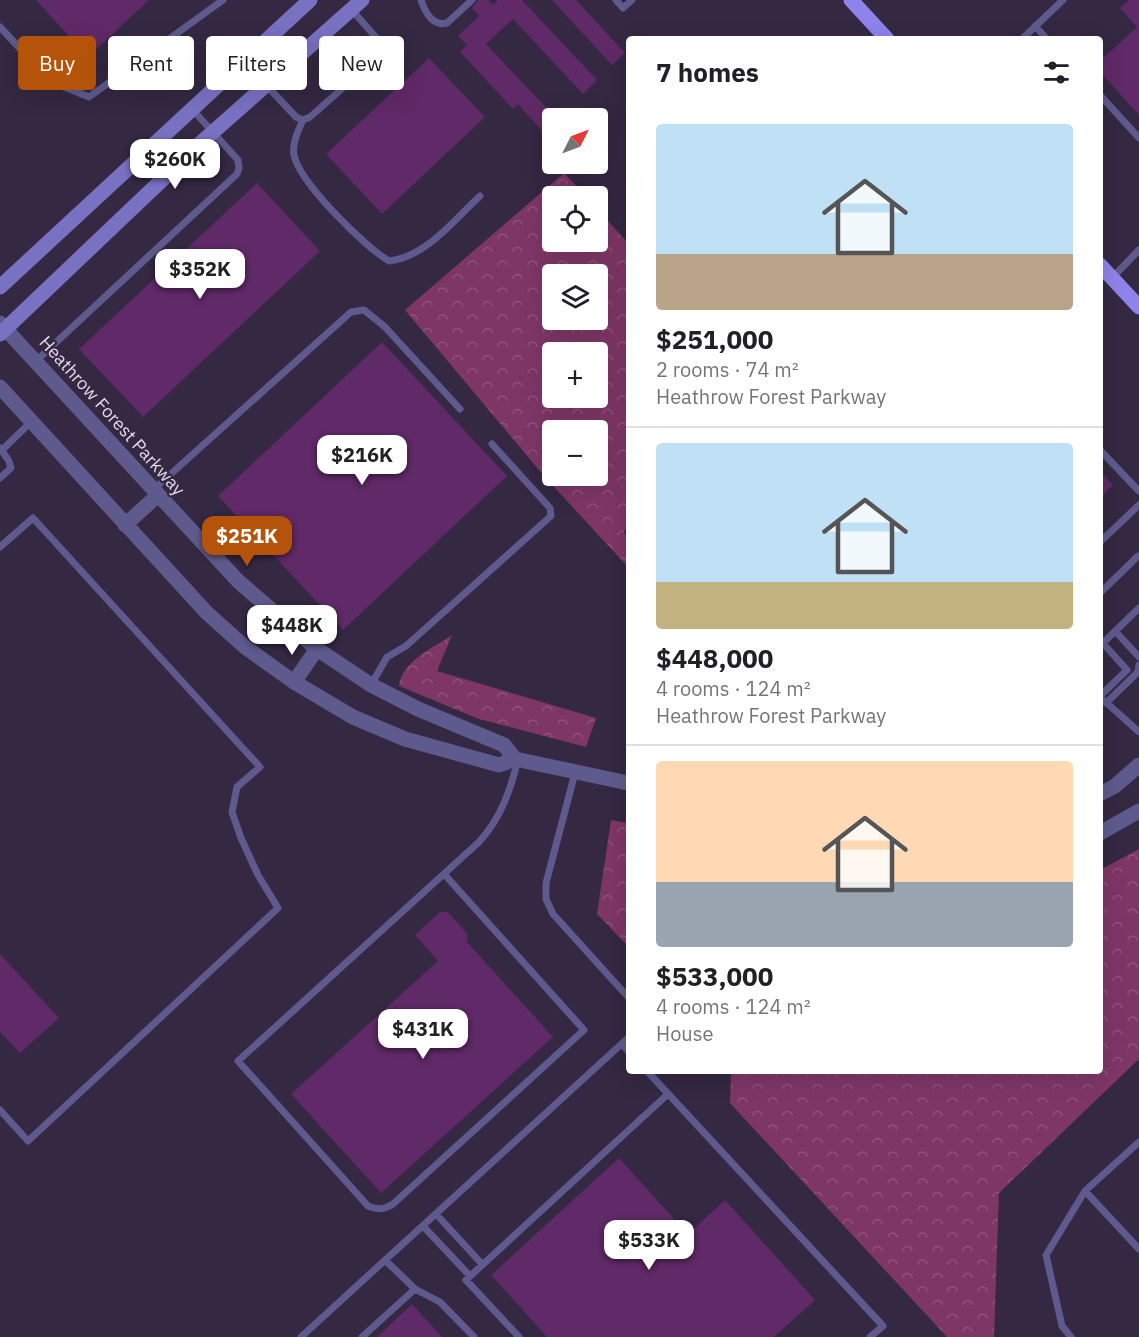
<!DOCTYPE html>
<html lang="en">
<head>
<meta charset="utf-8">
<style>
	:root { --surface:#fff; --page:#f2f2f2; --text:#202124; --muted:#757577; --line:#e0e0e0; --accent:#b45309 }
	body { margin:0; font-family:"IBM Plex Sans",sans-serif; background:var(--page); color:var(--text); height:100vh; display:flex; flex-direction:column; font-size:22px; white-space:nowrap }
	* { box-sizing:border-box; margin:0 }
	p { font-size:20px; color:var(--muted) }
	.icon { flex:none; width:33px; height:33px; fill:none; stroke:currentColor; stroke-width:2; stroke-linecap:round; stroke-linejoin:round }
	.map { position:relative; flex:1; overflow:hidden }
	.side { position:absolute; left:626px; top:36px; width:477px; height:1038px; display:flex; flex-direction:column; background:var(--surface); border-radius:6px; box-shadow:0 6px 24px #0002 }
	.side>* { flex:none }
	.guide { position:absolute; left:18px; top:36px; width:518px; height:54px; display:flex; gap:12px }
	.needle { width:39px; rotate:48deg }
	.controls { position:absolute; left:542px; top:108px; display:grid; gap:12px }
	.controls a { display:grid; place-items:center; width:66px; height:66px; border-radius:6px; background:var(--surface); box-shadow:0 6px 24px #0002; font-size:30px }
	.price { position:absolute; translate:-50% -51px; padding:0 14px; border-radius:12px; background:#fff; color:#222; font-size:20px; line-height:39px; filter:drop-shadow(0 2px 3px #0008) }
	.price::after { content:''; position:absolute; left:50%; top:36px; width:18px; height:14px; margin-left:-9px; background:inherit; clip-path:polygon(0 0,100% 0,50% 100%) }
	.price.on { background:var(--accent); color:#fff }
	ul { padding:0; list-style:none }
	li { display:grid; align-content:center; gap:12px; height:318px; padding:0 30px }
	li+li { border-top:2px solid var(--line) }
	li span { display:grid; place-items:center; height:186px; border-radius:6px; color:#555 }
	li>.icon { margin-inline-start:auto }
	span .icon { width:108px; height:108px; fill:#fffc; stroke-width:1 }
	li b { font-size:26px }
	h2 { display:flex; justify-content:space-between; align-items:center; height:72px; padding:0 30px; font-size:26px }
	.tag { padding:0 21px; border-radius:6px; background:var(--surface); box-shadow:0 6px 24px #0002; font-size:21px; line-height:54px }
	.tag.on { background:var(--accent); color:#fff }
	.map>svg:first-child { display:block }
	.forest { fill:url(#forest-crowns); fill-rule:evenodd }
	.building { fill:#602967 }
	.lines { fill:none; stroke-linecap:round; stroke-linejoin:round }
	.service { stroke:#5e5a8d; stroke-width:7 }
	.tertiary { stroke:#5e5a8d; stroke-width:15 }
	.secondary { stroke:#7971c2; stroke-width:15 }
	.primary { stroke:#8d83ea; stroke-width:15 }
	.labels { text-anchor:middle; stroke-width:4.5; stroke-linejoin:round; paint-order:stroke }
	.street-label { font-size:18px; fill:#e1daeb; stroke:#342842 }
</style>
</head>
<body>
<div class="map">
<svg width="1139" height="1337" viewBox="0 0 1139 1337">
	<defs>
		<pattern id="forest-crowns" width="20" height="18" patternUnits="userSpaceOnUse" patternTransform="scale(1.5)"><rect width="20" height="18" fill="#7e3667"/><path d="M2 6a3 3 0 1 1 6 0M12 15a3 3 0 1 1 6 0" fill="none" stroke="#90527d"/></pattern>
	</defs>
	<rect width="100%" height="100%" fill="#342842"/>
	<path class="forest" d="M564 173 586 196H552V242H597V209L628 243V526L624 531 628 542V567L544 476 405 310ZM552 274H597V320H552ZM552 352H597V398H552ZM552 430H597V476H552Z
		M452 635 437 671 596 718 586 747 479 719 399 686C402 661 433 648 452 635Z
		M611 820 628 823V946L597 914Z
		M1139 849V1059L999 1193 994 1337H947L730 1103 731 1071H1100V870Z"/>
	<path class="building" d="M36 0H149L88 57Z
		M478 0H488L493 5 498 0H522L597 80 583 94 513 19 486 44 556 118H552V121L542 131 518 104 513 109 460 52 467 45 458 36 479 16 472 8Z
		M552 0H576L625 53 612 65Z
		M1129 0H1139V115L1100 72V61L1137 27 1120 8Z
		M429 58 485 117 382 214 326 154Z
		M257 183 320 251 143 417 79 349Z
		M382 342 507 476 343 630 218 496Z
		M1100 471 1113 485 1100 498Z
		M440 912H448L468 935 467 942 553 1037 381 1193 291 1094 438 961 415 935Z
		M0 954 59 1018 20 1053 0 1032Z
		M619 1158 688 1234 725 1200 815 1300 774 1337H547L491 1275Z
		M412 1304 442 1337H377Z"/>
	<g class="lines">
		<path class="service" d="M421 0C425 12 432 27 447 23L472 0
			M616 0 623 8 632 0
			M1035 26 1047 39
			M0 27 50 81 89 97 223 0
			M1022 39 1063 0
			M266 85 296 117 303 120 310 117 379 56 382 49 380 42 351 9
			M1100 95 1139 138
			M303 120C298 131 292 143 294 155 299 182 365 247 389 261 426 257 454 220 480 196
			M1112 278 1139 250
			M36 361 237 174 239 168 238 160 192 109
			M0 448 9 461 11 468 0 478
			M2 450 31 422
			M1100 450 1139 491
			M153 490 351 312 364 310 385 327 460 409
			M1100 542 1139 505
			M0 547 33 518 260 767 237 787 232 812 241 838 258 875 278 908 28 1141 0 1110
			M1100 593 1138 556
			M1115 631 1139 657
			M1100 640 1127 670 1100 696
			M1103 643 1139 608
			M371 685 387 657 406 646 551 516 550 508 492 444
			M1100 697 1139 732
			M1106 703 1138 672 1139 665
			M575 773 546 883V899L553 914 628 997
			M445 875 584 1030 393 1204C383 1210 378 1210 368 1206L238 1061 479 842C501 818 510 791 518 760
			M622 1044 628 1051
			M647 1071 883 1326 870 1337
			M1085 1191 1139 1249
			M436 1214 482 1264
			M423 1226 470 1276
			M385 1260 415 1289 440 1302 474 1337
			M301 1337 628 1038
			M362 1337 415 1289
			M519 1337 466 1280 668 1094
			M1071 1337 1062 1326 1046 1255 1085 1191 1139 1142"/>
		<path class="tertiary" d="M0 323 238 581 317 649 371 685 418 709 504 745 515 759
			M0 387 207 613 245 647 294 682 353 717 405 739 499 765 515 759 628 783
			M125 525 158 495
			M294 682 317 649
			M1100 794 1115 786 1139 765
			M1100 833 1139 811"/>
		<path class="secondary" d="M0 287 310 0
			M0 334 204 140 362 0"/>
		<path class="primary" d="M851 0 887 39
			M1100 265 1139 307"/>
	</g>
	<g class="labels">
		<g class="street-label">
			<text transform="translate(112 416) rotate(48)" y="6">Heathrow Forest Parkway</text>
		</g>
	</g>
</svg>
<div class="controls">
<a><svg class="needle" viewBox="-14 -14 28 28"><path d="M0-13l5 13h-10z" fill="#e53935"/><path d="M0 13l5-13h-10z" fill="#757577"/></svg></a>
<a><svg class="icon" aria-label="locate" viewBox="0 0 24 24"><circle cx="12" cy="12" r="6"/><path d="M12 2v4M12 18v4M2 12h4M18 12h4"/></svg></a>
<a><svg class="icon" aria-label="layers" viewBox="0 0 24 24"><path d="M12 4l9 5-9 5-9-5zM3 14l9 5 9-5"/></svg></a>
<a>+</a>
<a>−</a>
</div>
<b class="price" style="left:175px;top:190px">$260K</b>
<b class="price" style="left:200px;top:300px">$352K</b>
<b class="price" style="left:362px;top:486px">$216K</b>
<b class="price on" style="left:247px;top:567px">$251K</b>
<b class="price" style="left:292px;top:656px">$448K</b>
<b class="price" style="left:423px;top:1060px">$431K</b>
<b class="price" style="left:649px;top:1271px">$533K</b>
<div class="guide">
<a class="tag on">Buy</a>
<a class="tag">Rent</a>
<a class="tag">Filters</a>
<a class="tag">New</a>
</div>
<section class="side">
<h2>7 homes<svg class="icon" aria-label="filters" viewBox="0 0 24 24"><path d="M4 7h16M4 17h16"/><circle cx="9" cy="7" r="2"/><circle cx="15" cy="17" r="2"/></svg></h2>
<ul>
<li><span style="background:linear-gradient(#bfe0f5 70%,#b9a48a 0)"><svg class="icon" aria-label="home" viewBox="0 0 24 24"><path d="M3 11l9-7 9 7M6 9v11h12V9"/></svg></span><div><b>$251,000</b><p>2 rooms · 74 m²</p><p>Heathrow Forest Parkway</p></div></li>
<li><span style="background:linear-gradient(#bfe0f5 75%,#c2b280 0)"><svg class="icon" aria-label="home" viewBox="0 0 24 24"><path d="M3 11l9-7 9 7M6 9v11h12V9"/></svg></span><div><b>$448,000</b><p>4 rooms · 124 m²</p><p>Heathrow Forest Parkway</p></div></li>
<li><span style="background:linear-gradient(#ffd9b3 65%,#9aa5b1 0)"><svg class="icon" aria-label="home" viewBox="0 0 24 24"><path d="M3 11l9-7 9 7M6 9v11h12V9"/></svg></span><div><b>$533,000</b><p>4 rooms · 124 m²</p><p>House</p></div></li>
</ul>
</section>
</div>
</body>
</html>
